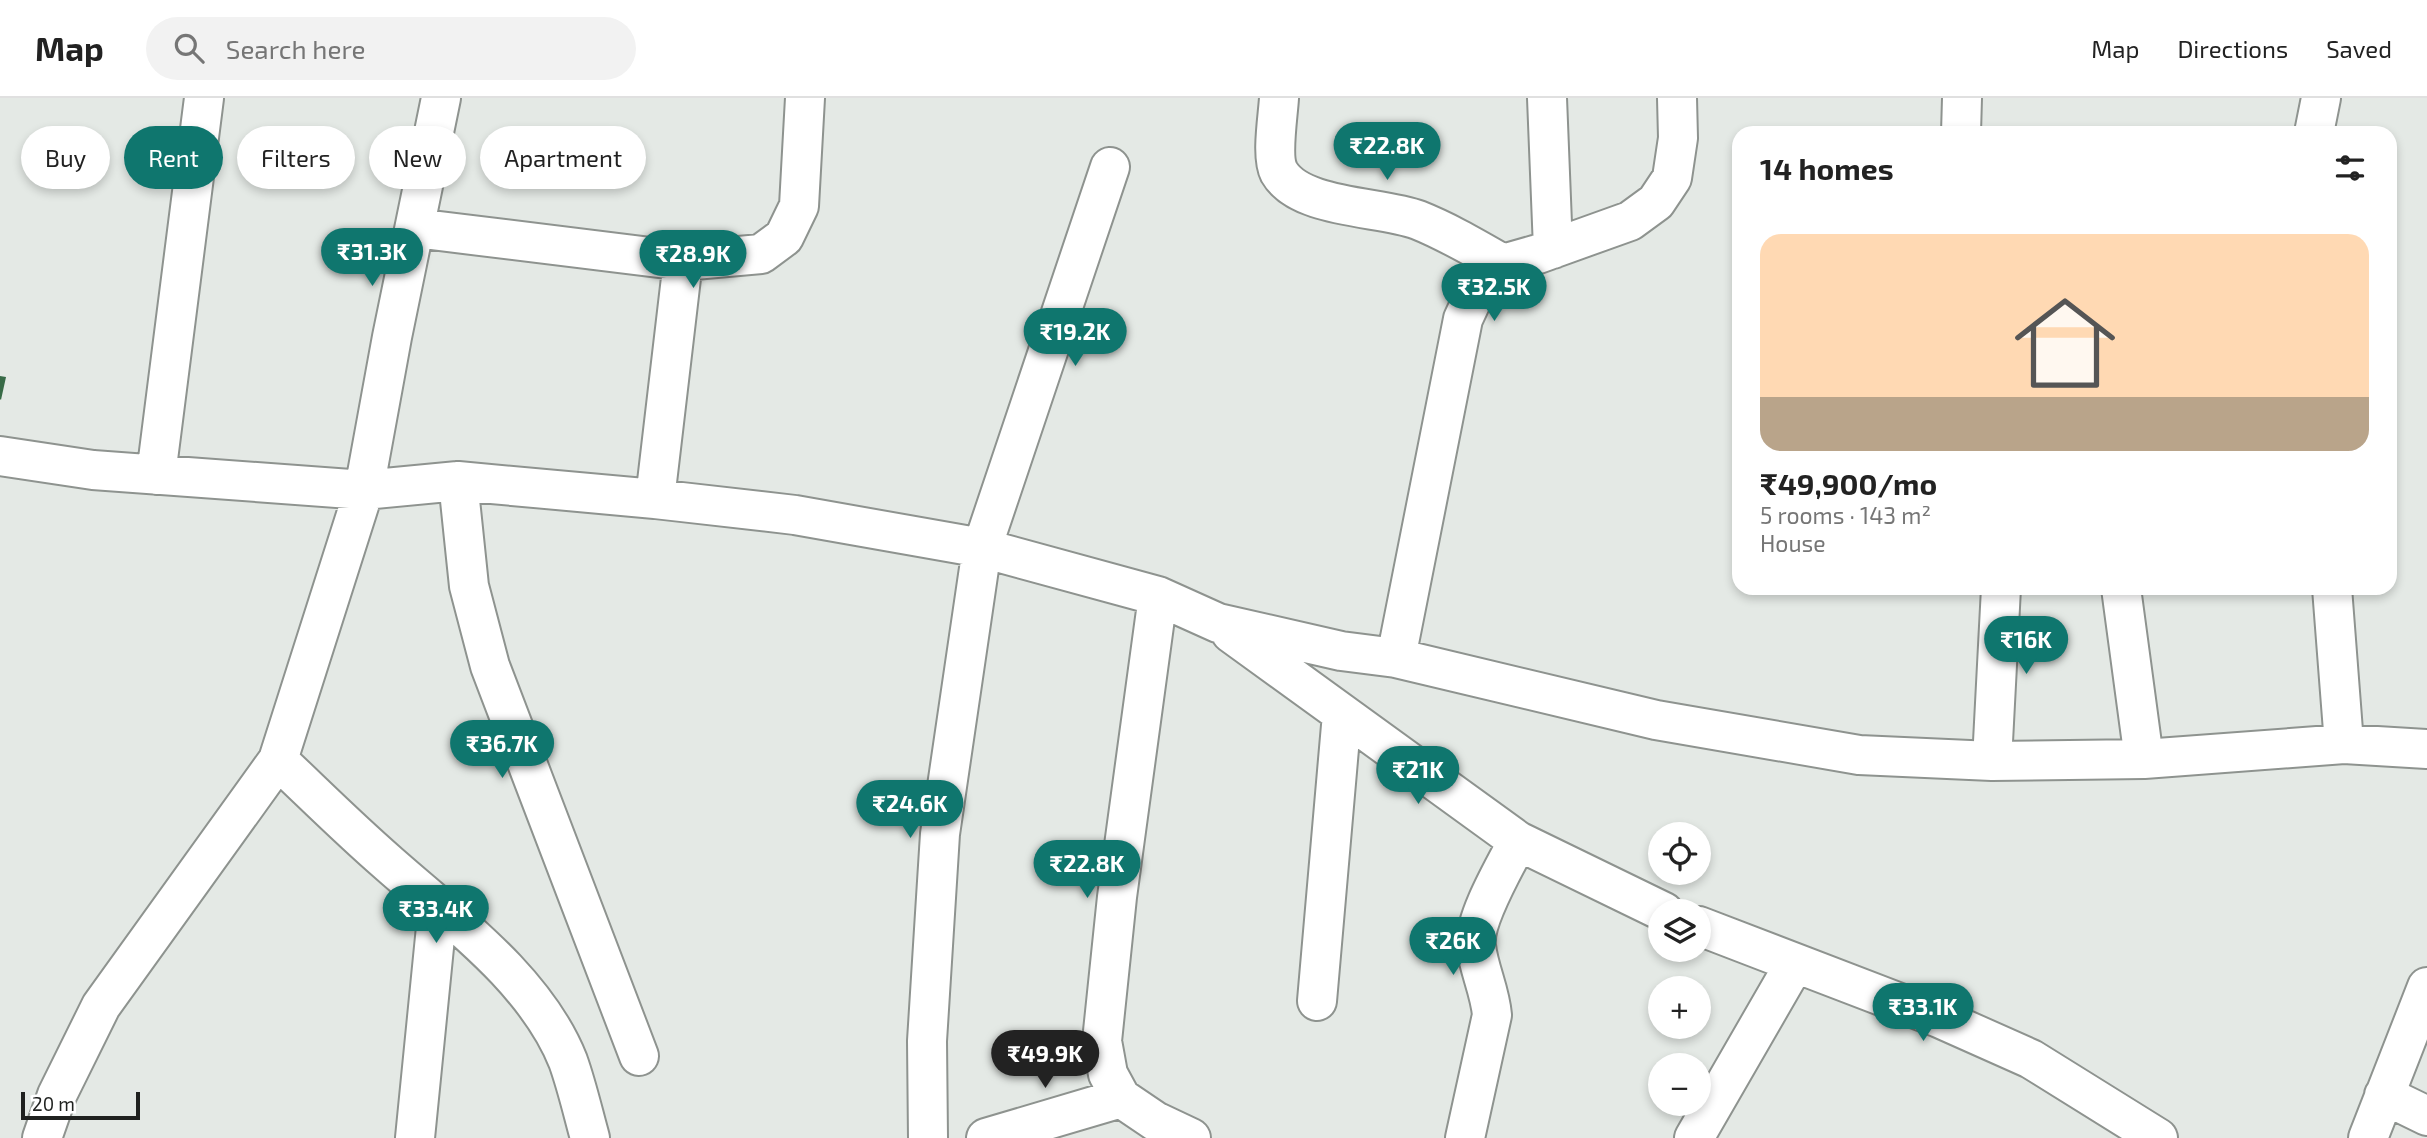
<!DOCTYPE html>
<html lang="en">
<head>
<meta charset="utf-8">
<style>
	:root { --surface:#fff; --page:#f2f2f2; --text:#222; --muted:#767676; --line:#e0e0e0; --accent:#0f766e }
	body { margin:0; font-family:"Exo 2",sans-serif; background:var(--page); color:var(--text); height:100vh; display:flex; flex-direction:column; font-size:26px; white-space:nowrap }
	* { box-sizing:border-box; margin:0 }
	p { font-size:23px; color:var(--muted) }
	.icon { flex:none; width:38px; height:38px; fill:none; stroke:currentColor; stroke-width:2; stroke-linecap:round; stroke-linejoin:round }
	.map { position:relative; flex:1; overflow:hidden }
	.panel { position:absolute; left:1732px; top:28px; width:665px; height:469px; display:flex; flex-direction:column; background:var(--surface); border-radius:21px; box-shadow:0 4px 10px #0003 }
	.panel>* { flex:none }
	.banner { position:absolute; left:21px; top:28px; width:665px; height:63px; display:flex; gap:14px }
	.controls { position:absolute; left:1648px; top:724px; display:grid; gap:14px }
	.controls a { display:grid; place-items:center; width:63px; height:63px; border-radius:50%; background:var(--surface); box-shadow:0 4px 10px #0003; font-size:35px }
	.scale { position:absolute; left:21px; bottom:18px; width:119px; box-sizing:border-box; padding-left:7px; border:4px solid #1f211f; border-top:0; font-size:19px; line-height:24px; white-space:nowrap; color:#1f211f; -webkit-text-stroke:5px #fff; paint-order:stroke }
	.price { position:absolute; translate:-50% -60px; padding:0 16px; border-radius:24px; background:var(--accent); color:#fff; font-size:23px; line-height:46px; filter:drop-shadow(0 2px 4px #0008) }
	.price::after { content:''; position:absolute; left:50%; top:42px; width:21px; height:16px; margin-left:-10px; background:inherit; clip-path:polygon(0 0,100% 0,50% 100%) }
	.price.on { background:#222; color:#fff }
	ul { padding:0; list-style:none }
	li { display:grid; align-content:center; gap:14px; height:371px; padding:0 28px }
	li+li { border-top:2px solid var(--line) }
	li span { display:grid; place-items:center; height:217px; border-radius:21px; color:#555 }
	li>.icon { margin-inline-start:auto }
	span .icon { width:126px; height:126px; fill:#fffc; stroke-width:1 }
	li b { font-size:30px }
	h2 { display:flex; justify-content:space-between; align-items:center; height:84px; padding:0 28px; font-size:30px }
	.pill { padding:0 24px; border-radius:32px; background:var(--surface); box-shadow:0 4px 10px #0003; font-size:24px; line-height:63px }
	.pill.on { background:var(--accent); color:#fff }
	header { display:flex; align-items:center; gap:42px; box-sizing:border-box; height:98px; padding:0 35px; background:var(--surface); border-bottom:2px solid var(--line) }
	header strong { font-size:33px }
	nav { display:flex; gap:38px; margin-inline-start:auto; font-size:24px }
	.search { width:490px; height:63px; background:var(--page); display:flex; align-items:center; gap:18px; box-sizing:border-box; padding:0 24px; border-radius:38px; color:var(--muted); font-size:26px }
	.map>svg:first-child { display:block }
	.building { fill:#386b47 }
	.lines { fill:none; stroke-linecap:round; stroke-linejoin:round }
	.minor-casing { stroke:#8e938f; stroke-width:42 }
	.minor { stroke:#fff; stroke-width:38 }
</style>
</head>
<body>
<header>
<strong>Map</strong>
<div class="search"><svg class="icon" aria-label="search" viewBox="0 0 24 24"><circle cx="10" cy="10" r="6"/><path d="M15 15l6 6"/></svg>Search here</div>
<nav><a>Map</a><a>Directions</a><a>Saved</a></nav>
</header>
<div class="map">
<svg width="2427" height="1040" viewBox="0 0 2427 1040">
	<rect width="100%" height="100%" fill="#e4e9e5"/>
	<path class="building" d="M0 278 6 279 1 302 0 301Z"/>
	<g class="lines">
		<g class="minor-casing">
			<path id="minor" d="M1279 0C1278 18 1271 59 1279 74 1300 111 1381 108 1418 122 1448 134 1475 150 1503 166
				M1547 0 1553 151
				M1961 35 1962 0
				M2314 35 2321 0
				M415 130 683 163 761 156 784 139 799 108 805 0
				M0 358 93 372 364 392 458 383 655 401 795 417 982 450 1158 498 1218 525 1341 553 1396 560 1656 622 1859 657 1992 663 2144 661 2344 646 2427 651
				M156 377 204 0
				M458 383 469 488 490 568 639 958
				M655 401 683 163
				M2121 490 2144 661
				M2332 490 2344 646
				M1158 498 1117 799 1102 943 1108 976 1121 1000 1155 1023 1191 1040
				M1231 535 1518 743 1664 814
				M1396 560 1463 221 1476 193 1503 166 1538 156 1630 123 1656 104 1672 80 1678 40 1677 0
				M278 662C314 696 349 731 387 764 450 820 536 882 568 963 577 988 583 1015 590 1040
				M1992 663 2001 490
				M1699 828 1939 920 2031 961 2158 1040
				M1317 903 1342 616
				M2384 997 2427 1018
				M42 1040 57 997 101 908 278 662 364 392 392 239 441 0
				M415 1040 438 809
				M928 1040 927 943 940 736 982 450 1110 69
				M986 1040 1121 1000
				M1465 1040 1492 917C1490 893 1479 872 1476 848 1473 822 1505 768 1518 743
				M1694 1040 1795 865
				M2368 1040 2427 889"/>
		</g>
		<use href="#minor" class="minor"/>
	</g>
</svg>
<div class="controls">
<a><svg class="icon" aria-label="locate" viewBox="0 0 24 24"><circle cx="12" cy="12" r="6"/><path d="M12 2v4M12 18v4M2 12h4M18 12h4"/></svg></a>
<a><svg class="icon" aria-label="layers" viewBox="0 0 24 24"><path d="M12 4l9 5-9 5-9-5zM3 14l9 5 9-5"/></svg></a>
<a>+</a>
<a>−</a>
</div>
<div class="scale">20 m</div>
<b class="price" style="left:1387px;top:84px">₹22.8K</b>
<b class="price" style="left:372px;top:190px">₹31.3K</b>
<b class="price" style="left:693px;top:192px">₹28.9K</b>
<b class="price" style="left:1494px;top:225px">₹32.5K</b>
<b class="price" style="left:1075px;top:270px">₹19.2K</b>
<b class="price" style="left:2026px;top:578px">₹16K</b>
<b class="price" style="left:502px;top:682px">₹36.7K</b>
<b class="price" style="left:1418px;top:708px">₹21K</b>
<b class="price" style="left:910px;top:742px">₹24.6K</b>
<b class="price" style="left:1087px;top:802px">₹22.8K</b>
<b class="price" style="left:436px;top:847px">₹33.4K</b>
<b class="price" style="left:1453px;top:879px">₹26K</b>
<b class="price" style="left:1923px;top:945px">₹33.1K</b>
<b class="price on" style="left:1045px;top:992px">₹49.9K</b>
<div class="banner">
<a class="pill">Buy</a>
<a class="pill on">Rent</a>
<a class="pill">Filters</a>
<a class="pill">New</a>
<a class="pill">Apartment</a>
</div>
<section class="panel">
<h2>14 homes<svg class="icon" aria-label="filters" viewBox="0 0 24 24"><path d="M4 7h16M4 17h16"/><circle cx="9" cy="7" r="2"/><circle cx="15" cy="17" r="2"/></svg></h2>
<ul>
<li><span style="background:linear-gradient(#ffd9b3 75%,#b9a48a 0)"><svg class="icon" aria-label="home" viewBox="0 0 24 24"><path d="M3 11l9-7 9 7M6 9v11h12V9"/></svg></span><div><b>₹49,900/mo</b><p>5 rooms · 143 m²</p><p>House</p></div></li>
</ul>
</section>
</div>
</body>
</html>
